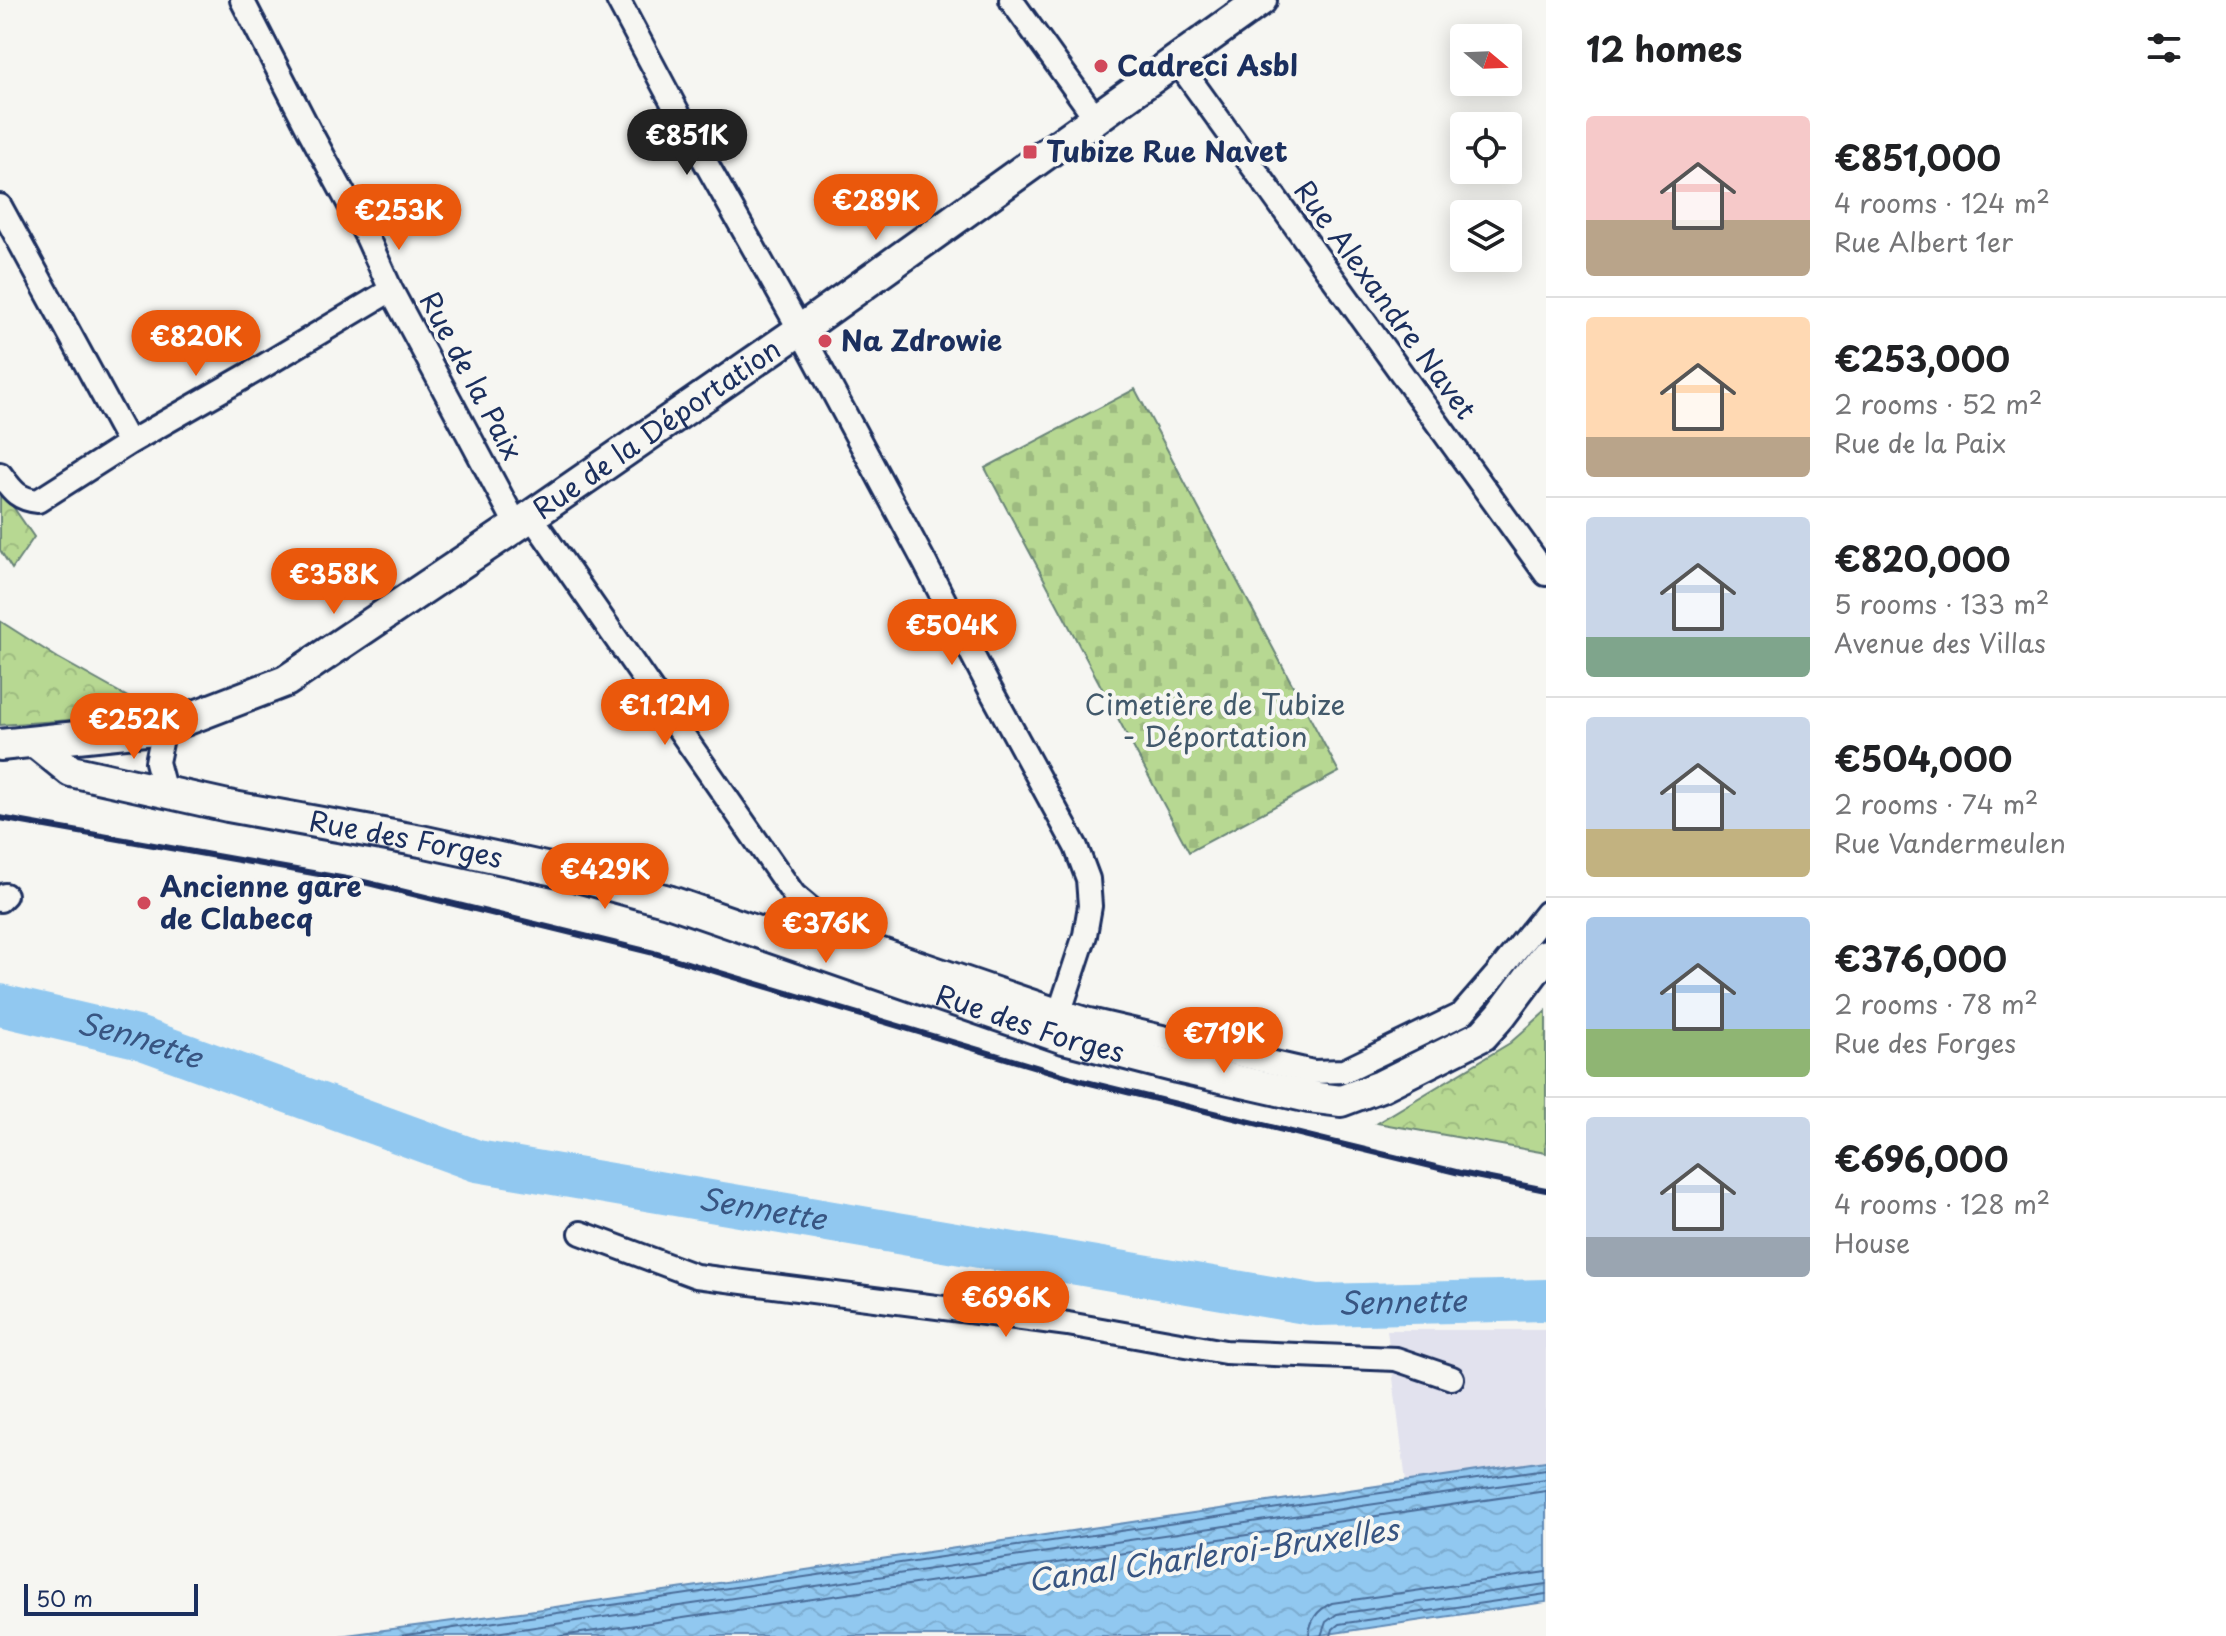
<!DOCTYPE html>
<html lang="en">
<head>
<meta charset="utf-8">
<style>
	:root { --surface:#fff; --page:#f6f6f6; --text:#202124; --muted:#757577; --line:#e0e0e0; --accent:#ea580c }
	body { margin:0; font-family:"Playpen Sans",sans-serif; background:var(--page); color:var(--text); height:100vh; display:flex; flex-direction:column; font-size:30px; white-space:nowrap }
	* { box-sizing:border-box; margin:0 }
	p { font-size:26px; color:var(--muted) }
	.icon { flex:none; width:44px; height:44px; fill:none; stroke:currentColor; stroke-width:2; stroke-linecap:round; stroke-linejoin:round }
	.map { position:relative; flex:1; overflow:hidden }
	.details { display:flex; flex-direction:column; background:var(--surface); width:680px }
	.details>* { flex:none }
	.needle { width:52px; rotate:109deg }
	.fabs { position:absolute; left:1450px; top:24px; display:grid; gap:16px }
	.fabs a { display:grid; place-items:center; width:72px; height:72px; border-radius:8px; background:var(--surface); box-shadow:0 4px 20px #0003; font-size:40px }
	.scale { position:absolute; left:24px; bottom:20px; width:174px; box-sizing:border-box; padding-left:8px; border:4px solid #1b2f5e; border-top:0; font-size:22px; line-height:28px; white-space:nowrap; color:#1b2f5e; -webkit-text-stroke:6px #f6f6f2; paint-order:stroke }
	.price { position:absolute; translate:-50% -68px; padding:0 18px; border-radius:28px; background:var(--accent); color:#fff; font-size:26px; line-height:52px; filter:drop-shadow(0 2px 4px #0008) }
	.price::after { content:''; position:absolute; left:50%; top:48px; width:24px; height:18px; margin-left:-12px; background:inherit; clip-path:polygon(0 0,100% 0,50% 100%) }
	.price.selected { background:#222; color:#fff }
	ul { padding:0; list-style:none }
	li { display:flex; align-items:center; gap:24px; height:200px; padding:0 40px }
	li+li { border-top:2px solid var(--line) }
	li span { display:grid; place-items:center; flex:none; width:224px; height:160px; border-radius:8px; color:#555 }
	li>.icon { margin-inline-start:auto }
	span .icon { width:96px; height:96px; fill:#fffc; stroke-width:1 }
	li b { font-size:34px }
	h2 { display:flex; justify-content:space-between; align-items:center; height:96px; padding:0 40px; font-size:34px }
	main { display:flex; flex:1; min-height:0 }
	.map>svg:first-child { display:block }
	.built { fill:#e2e2ee }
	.forest { fill:url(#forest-crowns); stroke:#698478; stroke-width:2 }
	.cemetery { fill:url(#cemetery-stones); stroke:#698478; stroke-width:2 }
	.water { fill:url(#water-waves); stroke:#628bb6; stroke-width:2 }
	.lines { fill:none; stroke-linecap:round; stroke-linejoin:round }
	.shore { stroke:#4a6c98; stroke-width:2 }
	.river { stroke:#91c8f0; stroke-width:42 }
	.minor-casing { stroke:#1b2f5e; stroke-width:28 }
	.secondary-casing { stroke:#1b2f5e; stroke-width:36 }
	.minor { stroke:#f6f6f2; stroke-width:22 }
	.secondary { stroke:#f6f6f2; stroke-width:30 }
	.rail { stroke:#1b2f5e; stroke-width:6 }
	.poi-dot { fill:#d1495b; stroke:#f6f6f2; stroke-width:3 }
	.labels { text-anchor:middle; stroke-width:8; stroke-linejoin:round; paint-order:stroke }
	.poi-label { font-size:28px; font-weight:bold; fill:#1b2f5e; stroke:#f6f6f2; text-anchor:start }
	.street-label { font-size:28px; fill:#1b2f5e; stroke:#f6f6f2 }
	.park-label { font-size:28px; fill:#42596b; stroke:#f6f6f2 }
	.water-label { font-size:30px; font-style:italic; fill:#385582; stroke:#f6f6f2 }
</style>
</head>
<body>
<main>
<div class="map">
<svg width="1546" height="1636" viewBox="0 0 1546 1636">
	<defs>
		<pattern id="forest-crowns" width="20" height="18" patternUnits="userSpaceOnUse" patternTransform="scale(2)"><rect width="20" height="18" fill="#b7d892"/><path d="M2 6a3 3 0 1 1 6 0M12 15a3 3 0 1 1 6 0" fill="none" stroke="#9dba80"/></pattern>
		<pattern id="cemetery-stones" width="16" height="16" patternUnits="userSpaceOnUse" patternTransform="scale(2)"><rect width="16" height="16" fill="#b7d892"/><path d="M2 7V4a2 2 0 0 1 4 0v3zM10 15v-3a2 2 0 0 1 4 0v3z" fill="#9dba80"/></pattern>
		<pattern id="water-waves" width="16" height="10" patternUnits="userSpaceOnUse" patternTransform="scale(2)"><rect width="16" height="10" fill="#91c8f0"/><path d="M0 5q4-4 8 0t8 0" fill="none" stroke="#7cacd0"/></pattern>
	</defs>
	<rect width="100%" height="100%" fill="#f6f6f2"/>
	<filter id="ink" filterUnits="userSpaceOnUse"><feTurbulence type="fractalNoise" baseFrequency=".0125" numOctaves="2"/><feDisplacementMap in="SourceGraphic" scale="16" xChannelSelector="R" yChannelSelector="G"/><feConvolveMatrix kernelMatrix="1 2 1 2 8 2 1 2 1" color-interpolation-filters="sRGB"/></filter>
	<g filter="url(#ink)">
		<path class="built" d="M1387 1330H1546V1461L1406 1482Z"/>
		<path class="forest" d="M0 488 34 537 12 569 0 550Z
			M0 621 58 658 158 714 0 725Z
			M1546 1011V1153L1377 1123 1510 1043Z"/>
		<path class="cemetery" d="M1135 389 1339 772 1189 852 985 468Z"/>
		<path class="water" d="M1546 1461V1602L1314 1636H339L528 1611Z"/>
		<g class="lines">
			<path class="shore" d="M399 1636 1546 1469
				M474 1636 1546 1479
				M561 1636 1546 1491
				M1309 1636C1310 1620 1317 1610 1332 1603L1546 1572
				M1321 1636 1326 1622 1337 1614 1546 1584
				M1331 1636 1333 1629 1339 1624 1546 1594"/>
			<path class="river" id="s1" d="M0 1005 137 1037 477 1161 1317 1305 1546 1300"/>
			<g class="minor-casing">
				<path id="minor" d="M242 0 309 130 367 237 391 290 516 524
					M618 0 685 126 800 330 925 563 989 687 1076 847 1088 879 1090 906 1085 935 1060 1011
					M1011 0 1095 117
					M1176 60 1546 574
					M0 206 129 443
					M0 474C12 490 17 499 38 501L129 443 262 367 391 290
					M531 516 794 895 844 937 1060 1011 1089 1020 1313 1072 1344 1071 1462 1014 1496 975 1546 913
					M164 728 157 762 165 792
					M0 900 5 895
					M581 1233 696 1276 1068 1324 1225 1352 1396 1359 1452 1378"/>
			</g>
			<g class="secondary-casing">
				<g id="secondary">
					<path id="s2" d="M35 742 71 771 228 806 421 841 559 871 668 901 1064 1038 1177 1067 1309 1097 1341 1101 1381 1086 1483 1035 1501 1015 1546 955"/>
					<path id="s3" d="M0 745 164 728 286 681 531 516 800 330 1261 0"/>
				</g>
			</g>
			<use href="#minor" class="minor"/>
			<use href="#secondary" class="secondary"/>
			<path class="rail" d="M0 818 364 882 654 953 1086 1082 1460 1173 1546 1190"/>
		</g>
	</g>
	<g class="poi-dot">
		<circle cx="1101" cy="66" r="8"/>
		<rect x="1022" y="144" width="16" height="16" rx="4"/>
		<circle cx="825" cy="341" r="8"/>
		<circle cx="144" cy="903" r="8"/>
	</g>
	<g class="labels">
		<g class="poi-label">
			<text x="1117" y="76">Cadreci Asbl</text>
			<text x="1046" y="162">Tubize Rue Navet</text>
			<text x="841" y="351">Na Zdrowie</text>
			<text x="160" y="897">Ancienne gare<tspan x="160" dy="32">de Clabecq</tspan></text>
		</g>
		<g class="street-label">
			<text transform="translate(1385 300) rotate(54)" y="10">Rue Alexandre Navet</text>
			<text transform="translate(471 376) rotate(62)" y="10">Rue de la Paix</text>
			<text dy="10" stroke="none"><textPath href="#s3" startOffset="744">Rue de la Déportation</textPath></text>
			<text dy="10" stroke="none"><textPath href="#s2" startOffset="388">Rue des Forges</textPath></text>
			<text dy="10" stroke="none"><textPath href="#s2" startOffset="1040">Rue des Forges</textPath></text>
		</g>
		<g class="park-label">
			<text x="1215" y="715">Cimetière de Tubize<tspan x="1215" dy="32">- Déportation</tspan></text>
		</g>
		<g class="water-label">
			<text dy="10" stroke="none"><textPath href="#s1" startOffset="144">Sennette</textPath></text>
			<text dy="10" stroke="none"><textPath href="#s1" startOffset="792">Sennette</textPath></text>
			<text dy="10" stroke="none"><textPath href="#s1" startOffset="1440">Sennette</textPath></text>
			<text transform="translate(1213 1556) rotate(-8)" y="10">Canal Charleroi-Bruxelles</text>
		</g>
	</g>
</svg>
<div class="fabs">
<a><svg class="needle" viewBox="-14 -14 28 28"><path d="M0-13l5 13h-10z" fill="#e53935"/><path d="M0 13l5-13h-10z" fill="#757577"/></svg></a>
<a><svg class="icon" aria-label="locate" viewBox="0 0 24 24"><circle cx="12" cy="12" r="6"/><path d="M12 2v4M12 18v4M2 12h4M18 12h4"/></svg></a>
<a><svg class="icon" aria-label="layers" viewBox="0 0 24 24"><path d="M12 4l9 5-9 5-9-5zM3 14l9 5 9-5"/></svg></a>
</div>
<div class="scale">50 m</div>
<b class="price selected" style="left:687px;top:177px">€851K</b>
<b class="price" style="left:876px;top:242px">€289K</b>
<b class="price" style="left:399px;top:252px">€253K</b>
<b class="price" style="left:196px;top:378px">€820K</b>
<b class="price" style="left:334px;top:616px">€358K</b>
<b class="price" style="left:952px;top:667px">€504K</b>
<b class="price" style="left:665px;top:747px">€1.12M</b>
<b class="price" style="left:134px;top:761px">€252K</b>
<b class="price" style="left:605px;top:911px">€429K</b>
<b class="price" style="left:826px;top:965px">€376K</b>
<b class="price" style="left:1224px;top:1075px">€719K</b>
<b class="price" style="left:1006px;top:1339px">€696K</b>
</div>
<section class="details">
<h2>12 homes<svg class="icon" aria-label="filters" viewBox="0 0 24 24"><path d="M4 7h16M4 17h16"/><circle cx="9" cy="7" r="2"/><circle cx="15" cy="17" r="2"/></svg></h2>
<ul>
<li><span style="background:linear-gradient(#f6c9c9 65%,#b9a48a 0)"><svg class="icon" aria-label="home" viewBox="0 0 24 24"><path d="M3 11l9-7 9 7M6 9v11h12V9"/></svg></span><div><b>€851,000</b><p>4 rooms · 124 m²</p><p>Rue Albert 1er</p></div></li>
<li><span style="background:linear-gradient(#ffd9b3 75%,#b9a48a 0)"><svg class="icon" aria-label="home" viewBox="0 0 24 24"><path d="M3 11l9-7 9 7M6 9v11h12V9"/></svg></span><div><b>€253,000</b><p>2 rooms · 52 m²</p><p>Rue de la Paix</p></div></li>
<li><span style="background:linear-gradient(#c9d6e8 75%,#7fa58c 0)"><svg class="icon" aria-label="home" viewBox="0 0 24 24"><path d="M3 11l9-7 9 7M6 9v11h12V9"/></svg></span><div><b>€820,000</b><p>5 rooms · 133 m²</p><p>Avenue des Villas</p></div></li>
<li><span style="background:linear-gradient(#c9d6e8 70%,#c2b280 0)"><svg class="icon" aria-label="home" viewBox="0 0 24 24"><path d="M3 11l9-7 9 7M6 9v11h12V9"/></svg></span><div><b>€504,000</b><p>2 rooms · 74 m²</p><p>Rue Vandermeulen</p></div></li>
<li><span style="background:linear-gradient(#a9c7e8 70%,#8fb573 0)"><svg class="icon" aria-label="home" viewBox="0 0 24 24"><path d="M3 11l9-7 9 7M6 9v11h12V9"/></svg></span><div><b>€376,000</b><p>2 rooms · 78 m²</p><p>Rue des Forges</p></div></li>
<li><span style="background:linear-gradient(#c9d6e8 75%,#9aa5b1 0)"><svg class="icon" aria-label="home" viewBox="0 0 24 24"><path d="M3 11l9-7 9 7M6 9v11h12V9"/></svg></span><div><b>€696,000</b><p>4 rooms · 128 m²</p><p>House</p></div></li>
</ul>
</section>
</main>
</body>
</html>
